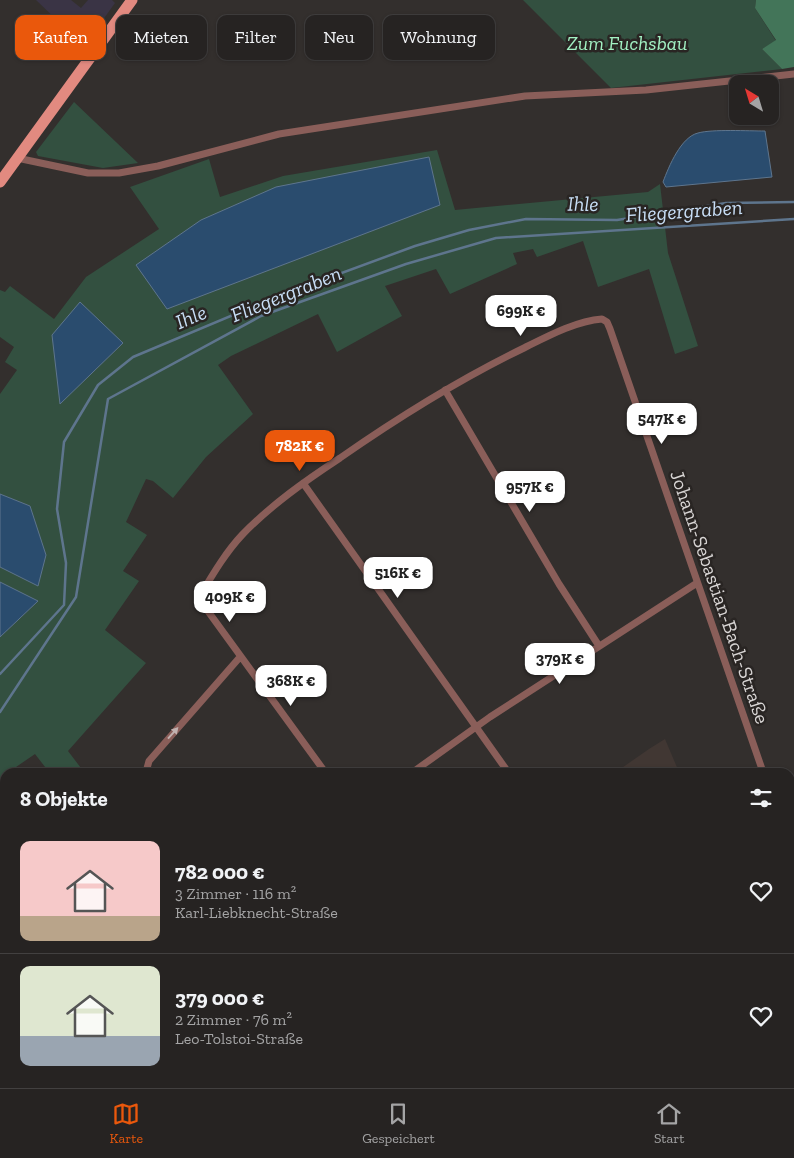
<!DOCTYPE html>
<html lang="de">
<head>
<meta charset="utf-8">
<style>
	:root { --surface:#262322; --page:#2e2b2a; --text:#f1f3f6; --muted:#a4a4a5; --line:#424040; --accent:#ea580c }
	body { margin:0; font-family:"Zilla Slab",serif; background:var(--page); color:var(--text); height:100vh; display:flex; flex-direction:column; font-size:19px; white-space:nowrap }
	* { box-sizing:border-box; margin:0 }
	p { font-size:16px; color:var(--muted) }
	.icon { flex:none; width:28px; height:28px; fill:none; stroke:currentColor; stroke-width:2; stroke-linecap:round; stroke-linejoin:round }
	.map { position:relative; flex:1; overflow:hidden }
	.details { position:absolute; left:0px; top:768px; width:795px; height:321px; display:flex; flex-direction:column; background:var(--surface); border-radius:15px 15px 0 0; box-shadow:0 1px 4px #0004,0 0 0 1px var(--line) }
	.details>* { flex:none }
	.banner { position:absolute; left:15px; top:15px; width:500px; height:45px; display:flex; gap:10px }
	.needle { width:32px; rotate:322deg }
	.buttons { position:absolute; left:729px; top:75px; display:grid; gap:10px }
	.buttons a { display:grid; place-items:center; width:50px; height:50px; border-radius:10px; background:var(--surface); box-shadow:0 1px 4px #0004,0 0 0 1px var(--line); font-size:25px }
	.price { position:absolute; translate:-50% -42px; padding:0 11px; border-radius:10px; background:#fff; color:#222; font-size:16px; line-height:32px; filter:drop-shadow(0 1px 2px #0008) }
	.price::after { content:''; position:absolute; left:50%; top:30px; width:15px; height:11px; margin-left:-8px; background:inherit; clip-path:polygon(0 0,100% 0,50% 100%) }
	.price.selected { background:var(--accent); color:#fff }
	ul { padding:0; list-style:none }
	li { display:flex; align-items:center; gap:15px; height:125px; padding:0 20px }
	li+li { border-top:1px solid var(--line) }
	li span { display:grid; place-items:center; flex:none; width:140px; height:100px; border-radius:10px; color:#555 }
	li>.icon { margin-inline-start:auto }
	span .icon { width:60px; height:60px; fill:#fffc; stroke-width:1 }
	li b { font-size:21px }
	h2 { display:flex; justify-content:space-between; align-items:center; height:60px; padding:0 20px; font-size:21px }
	.chip { padding:0 18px; border-radius:10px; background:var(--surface); box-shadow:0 1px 4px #0004,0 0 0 1px var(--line); font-size:18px; line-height:45px }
	.chip.selected { background:var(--accent); color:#fff }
	.menu { display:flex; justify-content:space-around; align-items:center; height:70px; border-top:1px solid var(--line); background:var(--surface); font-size:14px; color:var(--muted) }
	.menu a { display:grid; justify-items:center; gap:2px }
	.menu .selected { color:var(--accent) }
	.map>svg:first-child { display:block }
	.commercial { fill:#3a3445 }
	.built { fill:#413733 }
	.green { fill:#335040; fill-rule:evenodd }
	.forest { fill:#437559 }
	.water { fill:#2a4c6e; stroke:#5e758d }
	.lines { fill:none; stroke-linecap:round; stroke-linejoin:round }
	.stream { stroke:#5e758d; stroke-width:2.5 }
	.street { stroke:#8a5e59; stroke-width:7 }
	.secondary { stroke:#bc776f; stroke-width:10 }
	.primary { stroke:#e28a80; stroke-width:11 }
	.oneway { fill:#c1b1af }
	.labels { text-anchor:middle; stroke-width:5; stroke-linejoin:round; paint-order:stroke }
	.park-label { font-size:20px; font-style:italic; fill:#a2f1c3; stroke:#292523 }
	.street-label { font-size:20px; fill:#d8d5d4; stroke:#292523 }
	.water-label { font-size:21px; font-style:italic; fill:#c8def6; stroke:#292523 }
</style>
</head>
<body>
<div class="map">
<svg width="794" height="1088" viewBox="0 0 794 1088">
	<rect width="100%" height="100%" fill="#332f2d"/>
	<path class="commercial" d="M36 0H71L81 8 88 0H112L115 3 84 46Z"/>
	<path class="built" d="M665 739 679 772H616L649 749Z"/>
	<path class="green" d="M523 0H756L755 8 776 41 762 49 782 69 611 88Z
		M74 102 138 163 103 168 38 156 36 152Z
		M437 150 455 210 648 192 660 184 668 253 698 346 675 354 649 269 598 287 583 241 537 257 533 249 513 253 517 264 450 294 436 269 385 286 402 316 337 352 318 314 231 356 218 365 253 414 206 457 173 498 153 481 146 479 126 522 147 535 123 571 139 581 105 630 146 663 68 751 84 772H49L35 754 0 778V637L38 601 0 582V567L38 586 30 506 0 494V394L17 370 5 362 14 347 0 337V290L5 292 10 286 54 319 86 277 159 229 130 187 209 159 220 197 283 176ZM80 303 122 344 60 403Z
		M0 1032 5 1040V1077L0 1081Z"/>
	<path class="forest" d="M756 0H794V67L782 69 762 49 776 40 755 8Z"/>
	<path class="water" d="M765 131 772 177 666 187 663 182C669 166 681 137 698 133 712 129 749 131 765 131Z
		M429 157 440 205 167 309 136 265 201 220 276 187Z
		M80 302 123 343 60 404 52 335Z
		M0 494 30 506 46 555 38 586 0 567Z
		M0 582 38 601 0 637Z"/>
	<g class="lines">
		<path class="stream" d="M0 674 64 605 66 563 57 509 64 442 98 385 133 357 271 299 415 246 469 230 526 219 617 220 726 203 794 202
			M0 712 76 597 108 399 261 316 406 264 496 238 794 219"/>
		<path class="street" d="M17 158 88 173H119L158 166 279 134 525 96 646 90 794 74
			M445 390 559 584 599 646
			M303 483 508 772
			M146 772 149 761 240 657
			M325 772 202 603 201 594C213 574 226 552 242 535 271 505 305 481 340 458 399 417 460 379 524 348 548 336 576 321 602 319L607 322 610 329 763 772
			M413 772 490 717 697 583
			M790 849 794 861
			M0 863 5 870
			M154 1084 157 1088
			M359 1084 362 1088
			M769 1084 772 1088
			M0 1085 5 1081
			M651 1088 667 1084"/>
		<path class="secondary" d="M790 1032 794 1031
			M575 1088 585 1084"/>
		<path class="primary" d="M0 182 132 0"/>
	</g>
	<defs><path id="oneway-solid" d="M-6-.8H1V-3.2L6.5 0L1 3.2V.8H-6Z" transform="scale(1.25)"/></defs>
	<use class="oneway" href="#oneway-solid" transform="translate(173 733) rotate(-48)"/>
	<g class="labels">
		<g class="park-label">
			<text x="627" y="50">Zum Fuchsbau</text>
		</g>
		<g class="street-label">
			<text transform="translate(720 597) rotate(71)" y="7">Johann-Sebastian-Bach-Straße</text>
		</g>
		<g class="water-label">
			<text transform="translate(583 204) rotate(1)" y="7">Ihle</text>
			<text transform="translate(684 211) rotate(-4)" y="7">Fliegergraben</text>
			<text transform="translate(286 294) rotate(-22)" y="7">Fliegergraben</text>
			<text transform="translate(191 317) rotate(-23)" y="7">Ihle</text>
		</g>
	</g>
</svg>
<div class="buttons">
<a><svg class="needle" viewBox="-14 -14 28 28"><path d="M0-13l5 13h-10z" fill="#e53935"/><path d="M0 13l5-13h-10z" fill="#a4a4a5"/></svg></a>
</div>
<b class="price" style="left:521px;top:337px">699K €</b>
<b class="price" style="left:662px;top:445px">547K €</b>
<b class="price selected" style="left:300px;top:472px">782K €</b>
<b class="price" style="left:530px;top:513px">957K €</b>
<b class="price" style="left:398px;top:599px">516K €</b>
<b class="price" style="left:230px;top:623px">409K €</b>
<b class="price" style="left:560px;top:685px">379K €</b>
<b class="price" style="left:291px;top:707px">368K €</b>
<div class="banner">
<a class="chip selected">Kaufen</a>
<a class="chip">Mieten</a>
<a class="chip">Filter</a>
<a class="chip">Neu</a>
<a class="chip">Wohnung</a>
</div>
<section class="details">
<h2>8 Objekte<svg class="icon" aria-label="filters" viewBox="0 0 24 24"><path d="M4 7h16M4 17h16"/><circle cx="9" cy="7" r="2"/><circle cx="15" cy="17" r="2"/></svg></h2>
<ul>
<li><span style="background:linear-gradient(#f6c9c9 75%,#b9a48a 0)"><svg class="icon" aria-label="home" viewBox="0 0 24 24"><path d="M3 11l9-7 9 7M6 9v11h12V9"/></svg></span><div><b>782 000 €</b><p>3 Zimmer · 116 m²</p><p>Karl-Liebknecht-Straße</p></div><svg class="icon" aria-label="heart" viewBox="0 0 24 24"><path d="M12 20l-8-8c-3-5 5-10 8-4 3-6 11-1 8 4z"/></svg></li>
<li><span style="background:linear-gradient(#dfe7d0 70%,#9aa5b1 0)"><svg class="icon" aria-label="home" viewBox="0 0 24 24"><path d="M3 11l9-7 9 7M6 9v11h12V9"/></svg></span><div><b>379 000 €</b><p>2 Zimmer · 76 m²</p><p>Leo-Tolstoi-Straße</p></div><svg class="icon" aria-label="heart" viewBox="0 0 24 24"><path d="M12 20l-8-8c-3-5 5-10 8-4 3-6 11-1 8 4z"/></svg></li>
</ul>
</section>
</div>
<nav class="menu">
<a class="selected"><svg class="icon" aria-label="map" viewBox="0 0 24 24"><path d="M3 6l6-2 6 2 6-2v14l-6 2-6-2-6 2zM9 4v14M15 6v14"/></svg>Karte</a>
<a><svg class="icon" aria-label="saved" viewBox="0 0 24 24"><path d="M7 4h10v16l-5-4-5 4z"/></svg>Gespeichert</a>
<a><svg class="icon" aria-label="home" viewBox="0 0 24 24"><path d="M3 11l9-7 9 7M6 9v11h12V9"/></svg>Start</a>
</nav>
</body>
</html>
